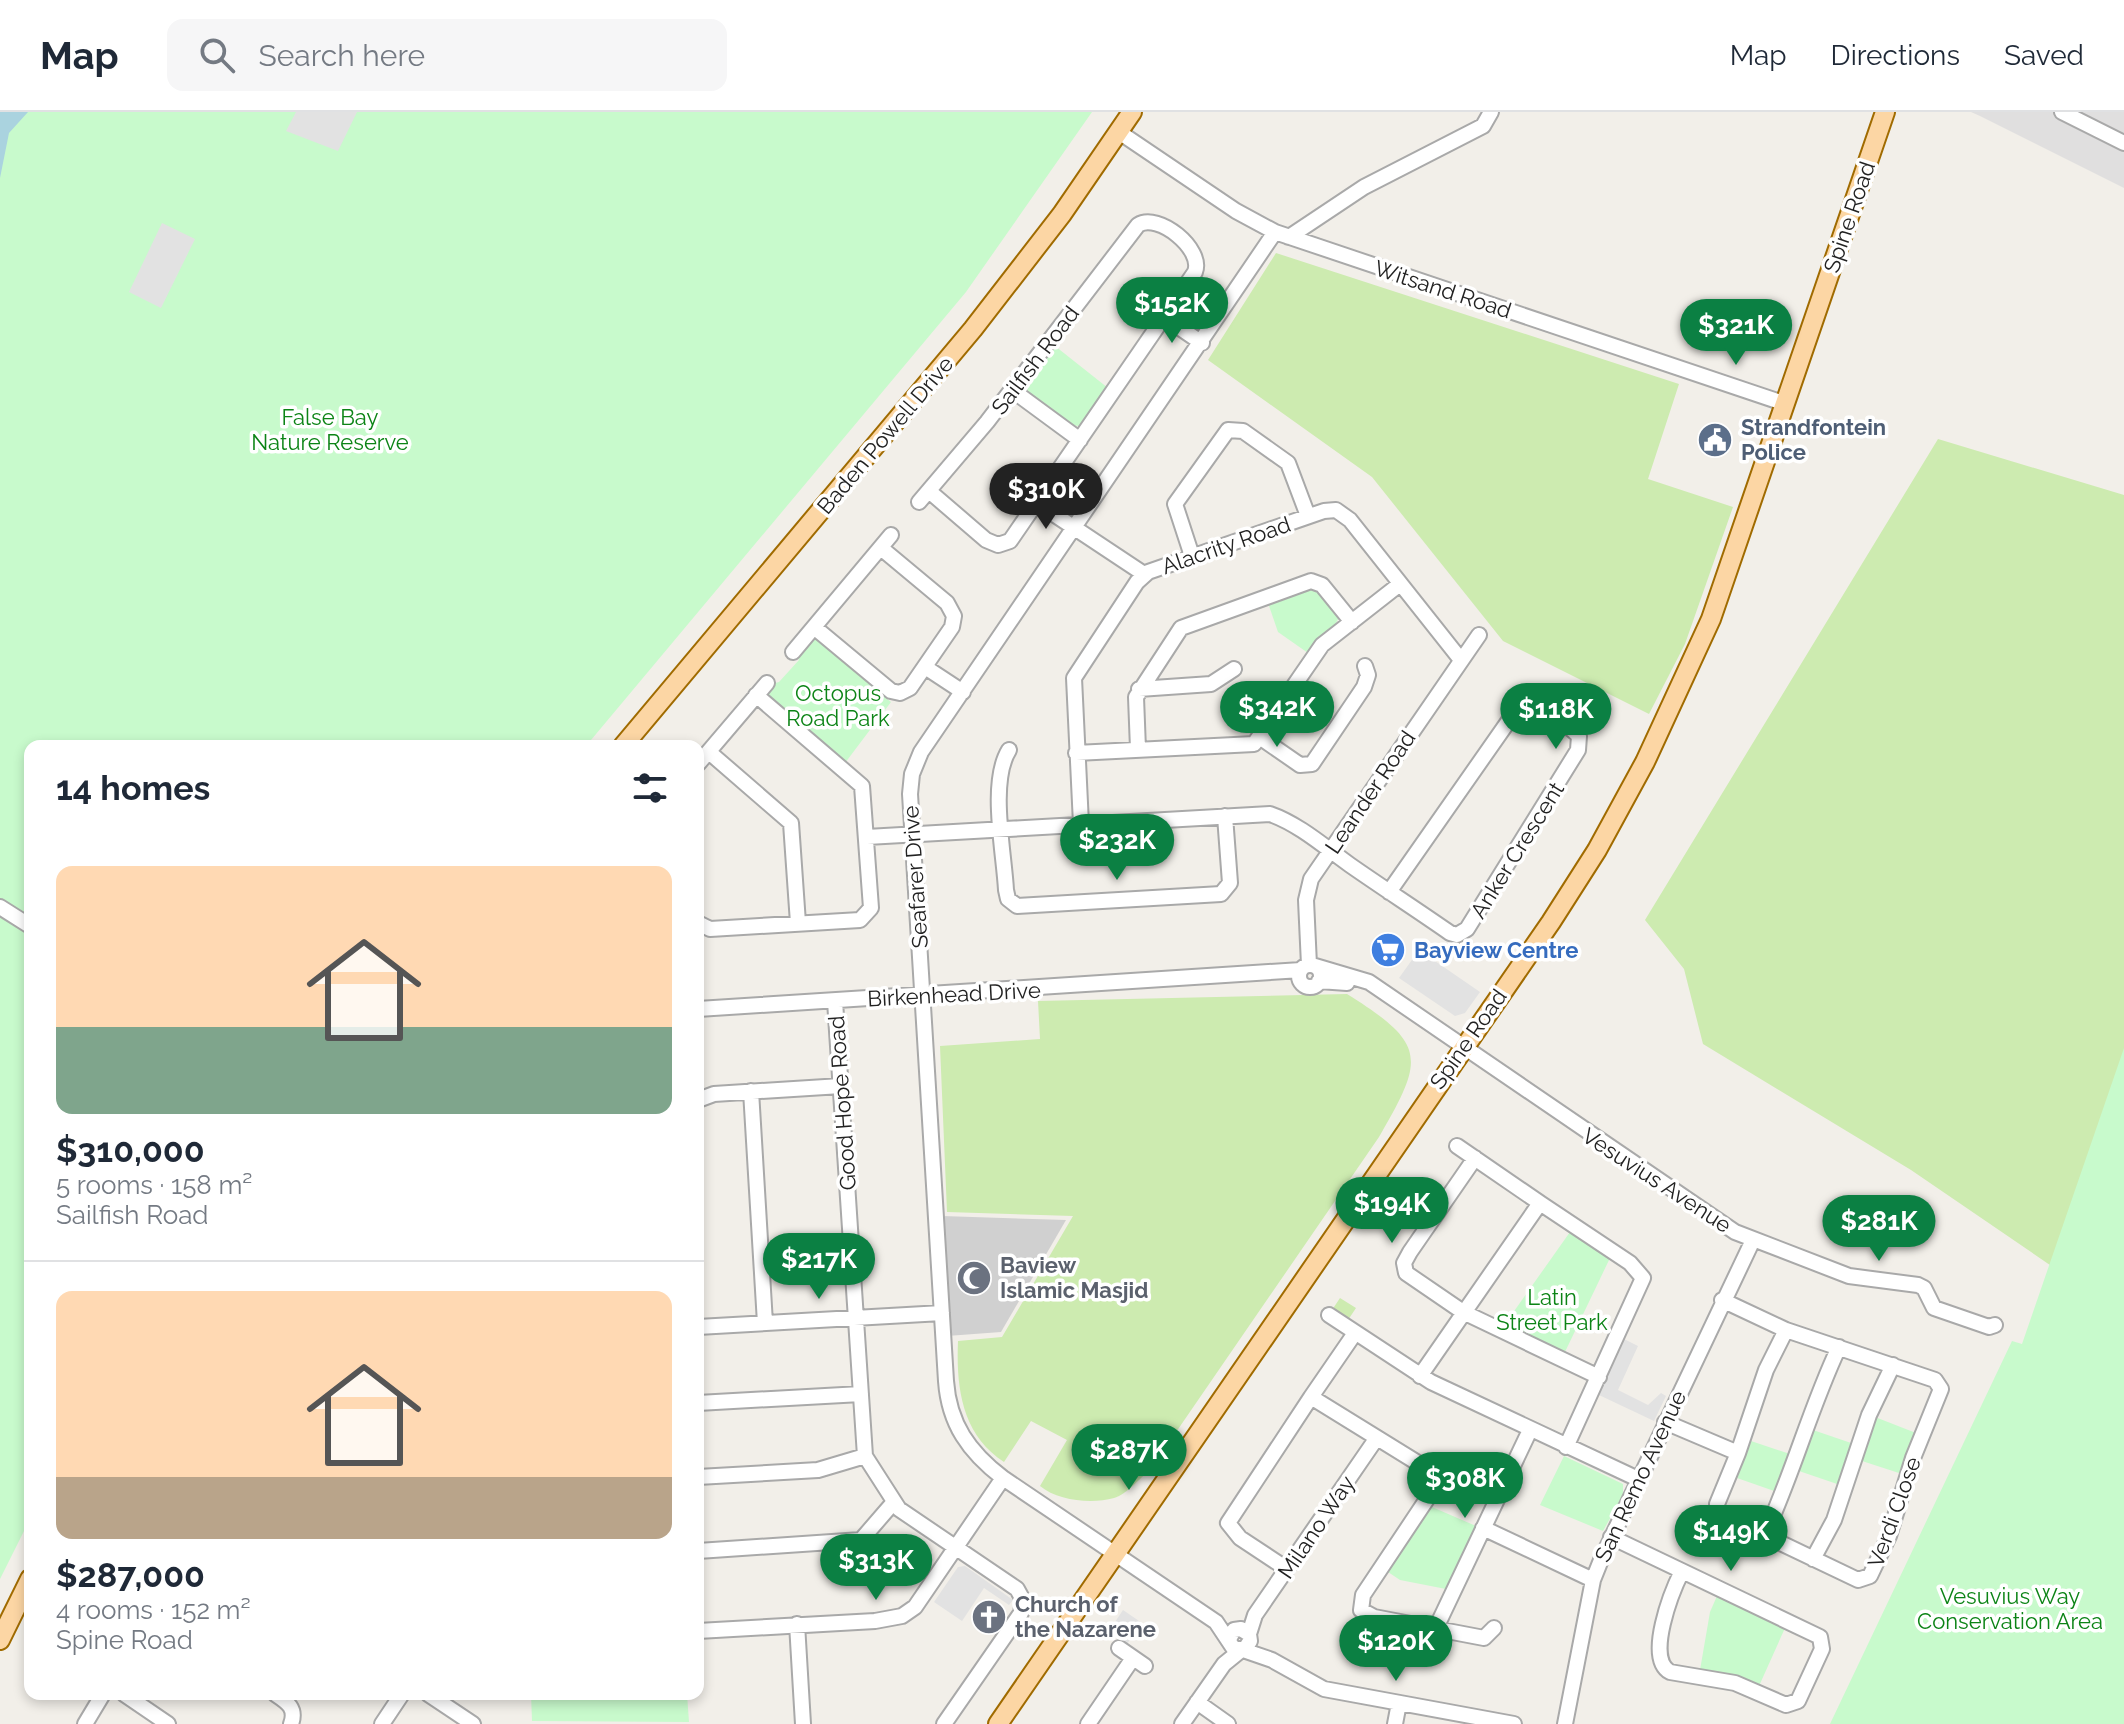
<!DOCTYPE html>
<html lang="en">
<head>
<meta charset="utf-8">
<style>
	:root { --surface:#fff; --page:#f6f6f7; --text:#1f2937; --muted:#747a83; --line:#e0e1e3; --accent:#0b8043 }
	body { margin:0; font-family:Raleway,sans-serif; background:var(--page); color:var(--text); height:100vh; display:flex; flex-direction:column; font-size:30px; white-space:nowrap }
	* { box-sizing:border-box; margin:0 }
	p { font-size:26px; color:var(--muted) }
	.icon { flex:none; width:44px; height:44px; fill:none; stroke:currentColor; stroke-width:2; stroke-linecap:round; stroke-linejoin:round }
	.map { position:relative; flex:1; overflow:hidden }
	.details { position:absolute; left:24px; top:628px; width:680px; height:960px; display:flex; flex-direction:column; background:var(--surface); border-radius:16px; box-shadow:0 4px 12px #0003 }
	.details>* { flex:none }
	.price { position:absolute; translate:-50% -68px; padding:0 18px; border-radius:28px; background:var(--accent); color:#fff; font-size:26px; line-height:52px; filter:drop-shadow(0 2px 4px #0008) }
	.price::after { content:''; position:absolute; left:50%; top:48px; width:24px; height:18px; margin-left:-12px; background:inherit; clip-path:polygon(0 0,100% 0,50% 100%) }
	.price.current { background:#222; color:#fff }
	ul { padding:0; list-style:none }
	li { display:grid; align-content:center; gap:16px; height:424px; padding:0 32px }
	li+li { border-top:2px solid var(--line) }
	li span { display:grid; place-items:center; height:248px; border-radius:16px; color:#555 }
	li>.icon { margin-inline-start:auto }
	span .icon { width:144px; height:144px; fill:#fffc; stroke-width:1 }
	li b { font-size:34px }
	h2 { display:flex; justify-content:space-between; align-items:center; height:96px; padding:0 32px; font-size:34px }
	header { display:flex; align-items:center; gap:48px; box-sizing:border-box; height:112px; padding:0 40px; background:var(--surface); border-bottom:2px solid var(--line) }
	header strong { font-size:38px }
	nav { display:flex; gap:44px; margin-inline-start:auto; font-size:28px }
	.search { width:560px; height:72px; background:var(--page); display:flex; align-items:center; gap:20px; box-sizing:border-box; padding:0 28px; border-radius:16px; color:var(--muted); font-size:30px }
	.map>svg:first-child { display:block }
	.residential { fill:#e0dfdf }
	.religious { fill:#d0d0d0 }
	.grass { fill:#cdebb0 }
	.park { fill:#c8facc }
	.parking { fill:#e2e2e2 }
	.water { fill:#aad3df }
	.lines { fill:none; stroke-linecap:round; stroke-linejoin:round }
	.minor-casing { stroke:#a9a9a9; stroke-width:18 }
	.major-casing { stroke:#a06b00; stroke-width:22 }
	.minor { stroke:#fff; stroke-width:14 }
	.major { stroke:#fcd6a4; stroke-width:18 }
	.labels { text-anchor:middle; stroke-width:7; stroke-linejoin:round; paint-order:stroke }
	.street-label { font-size:22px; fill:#222; stroke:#fff }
	.park-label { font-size:22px; fill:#0c8416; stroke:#fff }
	.service-label { font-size:22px; font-weight:bold; fill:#4e5e75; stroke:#fff; text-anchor:start }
	.shop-label { font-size:22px; font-weight:bold; fill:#366cbe; stroke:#fff; text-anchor:start }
	.worship-label { font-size:22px; font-weight:bold; fill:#5b616d; stroke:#fff; text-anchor:start }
</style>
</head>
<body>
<header>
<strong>Map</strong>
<div class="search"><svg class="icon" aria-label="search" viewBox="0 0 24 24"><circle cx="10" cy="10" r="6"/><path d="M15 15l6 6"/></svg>Search here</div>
<nav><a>Map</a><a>Directions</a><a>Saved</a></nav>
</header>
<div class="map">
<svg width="2124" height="1612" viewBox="0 0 2124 1612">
	<rect width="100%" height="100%" fill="#f2efe9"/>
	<path class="residential" d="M1971 0H2124V76L1980 4Z"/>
	<path class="religious" d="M942 1104 1066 1108 1001 1220 947 1224Z"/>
	<path class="grass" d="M1276 141 1679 272 1648 367 1733 395 1685 532 1649 602 1503 529 1372 365 1208 248Z
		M1938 327 2124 383V1612L2066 1164 1911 1058 1703 932 1684 857 1645 808Z
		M1347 882C1427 932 1425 946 1379 1025L1150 1358C1140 1366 1126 1383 1114 1386 1092 1392 1058 1389 1040 1374L1067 1328 1031 1309 1004 1350C962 1323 956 1276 958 1229L1002 1225 1073 1104 947 1100 940 934 1040 927 1038 889Z
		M1340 1186 1356 1196 1348 1208 1332 1198Z"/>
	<path class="park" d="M0 0H1092L966 180 586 634H30V1407L0 1467Z
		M1055 234 1108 276 1079 314 1070 313 1028 281 1026 273Z
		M1311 476 1318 479 1339 505C1334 519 1316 528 1308 541L1278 520 1268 491Z
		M816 527 891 590 845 651 767 583 772 572 779 570 799 548 796 544 810 528Z
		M2124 936V1612H1830L2012 1229 2022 1232Z
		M1570 1120 1610 1146 1564 1242 1505 1212Z
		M1875 1305 1916 1321 1902 1362 1862 1349Z
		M1813 1318 1854 1332 1840 1373 1799 1359Z
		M1751 1329 1790 1342 1777 1380 1737 1366Z
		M1564 1344 1623 1372V1383L1603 1419 1540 1393Z
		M1432 1395 1476 1414 1446 1477 1400 1468 1388 1460Z
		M1717 1484 1785 1516 1759 1574 1745 1567 1700 1558 1710 1500Z
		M531 1582H687L689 1610 532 1609Z"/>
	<path class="parking" d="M296 0H357L338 39 286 19Z
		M162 111 195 127 161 196 129 180Z
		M1419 838 1480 880 1465 901 1455 904 1399 866Z
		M1624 1227 1638 1234 1618 1278 1648 1293 1661 1281 1666 1284 1654 1309 1599 1283Z
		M965 1454 1013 1488 1009 1493 984 1476 962 1509 934 1490 958 1455Z
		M1123 1498 1142 1511 1127 1532 1109 1519Z"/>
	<path class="water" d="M0 0H28L9 21 0 66Z"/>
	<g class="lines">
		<g class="minor-casing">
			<path id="minor" d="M2062 0 2124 31
				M1119 20 1236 99 1275 120 1786 292
				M1289 125 1364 75 1483 14 1491 0
				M1164 205 1202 231
				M1012 278 1080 328
				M919 390 987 310 1138 113C1158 100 1204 137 1195 160L1010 429 998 433 986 428 929 379
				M1037 391 1144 462
				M1192 444 1175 392 1228 318 1243 319 1288 351 1308 404
				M814 515 891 579 900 581 910 576 952 515 954 504 947 491 881 436
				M793 540 891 423
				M925 555 963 580
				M1139 577 1211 572 1234 557
				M1261 626 1300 653 1312 652 1364 575 1368 563 1365 554
				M1138 637 1136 585 1181 516 1311 469 1322 473 1352 510
				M1009 638C989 670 1004 740 1006 778L1008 787 1017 794 1221 782 1230 771 1225 704
				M709 640 791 711 798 811
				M1076 641 1254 632 1322 533 1400 472
				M698 652 767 571
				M1081 712 1074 566 1137 470 1148 460 1324 399 1336 398 1350 408 1461 548
				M867 725 1270 702C1299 712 1326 736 1350 753 1383 776 1417 798 1450 821L1457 823 1467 817 1578 638 1579 624C1566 611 1536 593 1517 597L1389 780
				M0 795 30 814
				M698 811 710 817 860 808 871 796 862 674 756 583
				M1309 853 1306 788 1311 767 1479 523
				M1299 864a11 11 0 1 1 22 0a11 11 0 1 1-22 0Z
				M1315 854 1369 870 1735 1120 1849 1164 1918 1173 1924 1176 1934 1196 1989 1215 1995 1213
				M1319 869 1347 871
				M835 889 865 1344 899 1397 1017 1477 1023 1488 1021 1501 944 1612
				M698 897 1301 858
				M751 979 765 1211
				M698 988 714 982 841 974
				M1457 1034 1540 1091
				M1475 1046 1410 1140 1404 1151 1406 1161 1463 1200 1599 1265
				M1722 1188 1786 1218 1935 1268 1941 1277 1913 1346 1889 1424 1870 1464 1858 1468 1720 1402 1717 1392 1738 1341
				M1329 1203 1431 1270 1638 1367
				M698 1215 942 1201
				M1420 1264 1540 1091 1630 1151 1643 1166 1566 1335
				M1311 1285 1355 1221
				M698 1291 861 1282
				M1665 1310 1738 1341 1766 1258 1786 1218
				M698 1365 818 1358 865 1344
				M1483 1416 1593 1468
				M1764 1424C1793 1362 1810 1296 1839 1235
				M1611 1425 1820 1525 1822 1537 1798 1589 1786 1593 1735 1571 1670 1560C1645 1546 1672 1479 1682 1459
				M698 1439 861 1428 893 1391
				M1813 1447 1834 1408 1869 1303 1893 1253
				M1287 1457 1240 1426 1228 1411 1311 1285 1434 1361 1429 1384 1363 1483 1361 1498 1374 1505 1484 1526 1494 1516
				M797 1512 803 1612
				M1436 1516 1530 1318
				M698 1519 875 1509 902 1504 915 1495 1003 1366
				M1249 1522 1255 1503 1376 1327
				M1229 1527 1234 1518 1241 1517 1249 1522 1250 1529 1245 1537H1234L1216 1510 1003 1366C969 1340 949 1312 946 1269L910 682 912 662 921 640 1275 120
				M1119 1536 1145 1554
				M1243 1538 1272 1548 1324 1577 1514 1612
				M124 1582 168 1612
				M275 1582C287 1590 297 1596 291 1612
				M428 1582 473 1612
				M1197 1590 1228 1612
				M85 1612 103 1582
				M382 1612 402 1582
				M1088 1612 1133 1546
				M1182 1612 1224 1552 1240 1539
				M1395 1612 1399 1591
				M1565 1612 1593 1468 1601 1448 1753 1128"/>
		</g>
		<g class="major-casing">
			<path id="major" d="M623 634 973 217 1062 102 1132 0
				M0 1528 30 1467
				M998 1612 1551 810 1597 738 1645 650 1711 507 1885 0"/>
		</g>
		<use href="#minor" class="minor"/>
		<use href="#major" class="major"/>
	</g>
	<defs>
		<g id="civic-disc" transform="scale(1.8)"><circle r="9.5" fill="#5c6f8a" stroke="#fff"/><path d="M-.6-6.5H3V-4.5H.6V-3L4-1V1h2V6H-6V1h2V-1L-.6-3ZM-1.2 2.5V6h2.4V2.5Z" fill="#fff"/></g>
		<g id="supermarket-disc" transform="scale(1.8)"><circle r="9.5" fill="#3f7fe0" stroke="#fff"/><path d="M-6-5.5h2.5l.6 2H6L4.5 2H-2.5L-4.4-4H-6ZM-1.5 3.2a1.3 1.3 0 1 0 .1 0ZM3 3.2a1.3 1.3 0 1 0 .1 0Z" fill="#fff"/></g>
		<g id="mosque-disc" transform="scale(1.8)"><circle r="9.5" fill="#6b7280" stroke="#fff"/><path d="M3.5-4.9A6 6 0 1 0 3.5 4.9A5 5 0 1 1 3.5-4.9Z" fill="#fff"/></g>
		<g id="church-disc" transform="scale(1.8)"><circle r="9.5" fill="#6b7280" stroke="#fff"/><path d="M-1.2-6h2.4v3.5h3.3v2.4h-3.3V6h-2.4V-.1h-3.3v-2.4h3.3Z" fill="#fff"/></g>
	</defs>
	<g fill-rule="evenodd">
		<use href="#civic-disc" x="1715" y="328"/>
		<use href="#supermarket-disc" x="1388" y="838"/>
		<use href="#mosque-disc" x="974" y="1166"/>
		<use href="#church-disc" x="989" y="1505"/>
	</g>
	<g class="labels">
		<g class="street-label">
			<text transform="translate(1849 105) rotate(-71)" y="8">Spine Road</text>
			<text transform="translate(1443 177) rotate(18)" y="8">Witsand Road</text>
			<text transform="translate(1035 248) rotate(-53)" y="8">Sailfish Road</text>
			<text transform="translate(885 323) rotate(-50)" y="8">Baden Powell Drive</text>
			<text transform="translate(1226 433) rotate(-19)" y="8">Alacrity Road</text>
			<text transform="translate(1370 680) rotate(-56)" y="8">Leander Road</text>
			<text transform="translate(1517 738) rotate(-58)" y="8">Anker Crescent</text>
			<text transform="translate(915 765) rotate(-94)" y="8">Seafarer Drive</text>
			<text transform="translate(954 882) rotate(-3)" y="8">Birkenhead Drive</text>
			<text transform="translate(1468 927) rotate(-55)" y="8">Spine Road</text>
			<text transform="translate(842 991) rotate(-94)" y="8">Good Hope Road</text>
			<text transform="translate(1657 1068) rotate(33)" y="8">Vesuvius Avenue</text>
			<text transform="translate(1640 1364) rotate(-65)" y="8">San Remo Avenue</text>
			<text transform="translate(1894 1400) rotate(-70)" y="8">Verdi Close</text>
			<text transform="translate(1316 1415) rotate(-56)" y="8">Milano Way</text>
		</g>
		<g class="park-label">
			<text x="330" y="313">False Bay<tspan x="330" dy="25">Nature Reserve</tspan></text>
			<text x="838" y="589">Octopus<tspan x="838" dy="25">Road Park</tspan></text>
			<text x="1552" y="1193">Latin<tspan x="1552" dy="25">Street Park</tspan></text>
			<text x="2010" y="1492">Vesuvius Way<tspan x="2010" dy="25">Conservation Area</tspan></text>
		</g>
		<g class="service-label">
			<text x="1741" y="323">Strandfontein<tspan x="1741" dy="25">Police</tspan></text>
		</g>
		<g class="shop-label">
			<text x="1414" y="846">Bayview Centre</text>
		</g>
		<g class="worship-label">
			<text x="1000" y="1161">Baview<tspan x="1000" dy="25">Islamic Masjid</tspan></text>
			<text x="1015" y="1500">Church of<tspan x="1015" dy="25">the Nazarene</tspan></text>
		</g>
	</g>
</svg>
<b class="price" style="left:1172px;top:233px">$152K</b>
<b class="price" style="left:1736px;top:255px">$321K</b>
<b class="price current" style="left:1046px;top:419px">$310K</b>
<b class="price" style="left:1277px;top:637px">$342K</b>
<b class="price" style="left:1556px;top:639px">$118K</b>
<b class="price" style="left:1117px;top:770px">$232K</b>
<b class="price" style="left:1392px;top:1133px">$194K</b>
<b class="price" style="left:1879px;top:1151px">$281K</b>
<b class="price" style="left:819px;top:1189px">$217K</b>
<b class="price" style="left:1129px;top:1380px">$287K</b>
<b class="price" style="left:1465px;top:1408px">$308K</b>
<b class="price" style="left:1731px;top:1461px">$149K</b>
<b class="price" style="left:876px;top:1490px">$313K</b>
<b class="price" style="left:1396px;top:1571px">$120K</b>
<section class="details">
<h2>14 homes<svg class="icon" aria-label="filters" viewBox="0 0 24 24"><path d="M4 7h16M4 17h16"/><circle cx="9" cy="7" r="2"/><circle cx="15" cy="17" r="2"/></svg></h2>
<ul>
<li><span style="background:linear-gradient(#ffd9b3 65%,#7fa58c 0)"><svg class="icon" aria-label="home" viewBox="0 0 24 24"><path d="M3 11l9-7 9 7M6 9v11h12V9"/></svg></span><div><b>$310,000</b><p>5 rooms · 158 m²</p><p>Sailfish Road</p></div></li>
<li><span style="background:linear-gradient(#ffd9b3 75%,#b9a48a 0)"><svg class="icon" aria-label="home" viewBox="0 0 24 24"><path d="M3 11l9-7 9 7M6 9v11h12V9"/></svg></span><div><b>$287,000</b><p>4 rooms · 152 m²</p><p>Spine Road</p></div></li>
</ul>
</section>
</div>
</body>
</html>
